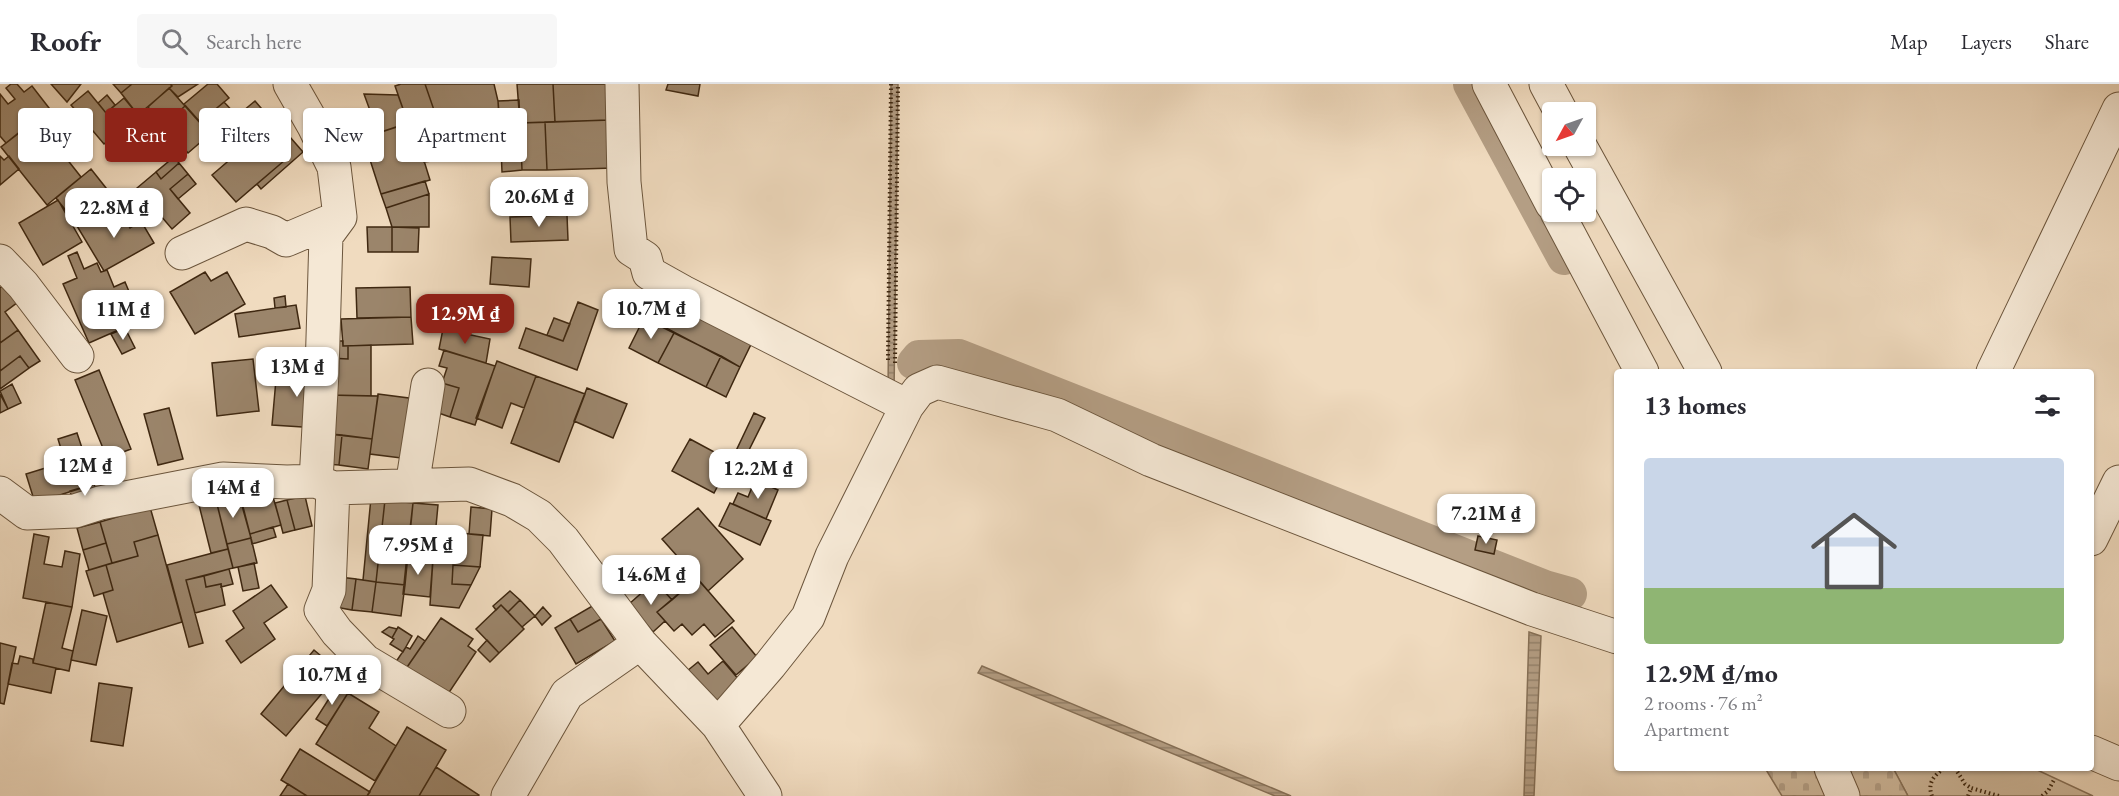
<!DOCTYPE html>
<html lang="en">
<head>
<meta charset="utf-8">
<style>
	:root { --surface:#fff; --page:#f7f7f7; --text:#2b2b33; --muted:#7c7c81; --line:#e1e1e2; --accent:#8f2418 }
	body { margin:0; font-family:"EB Garamond",serif; background:var(--page); color:var(--text); height:100vh; display:flex; flex-direction:column; font-size:22px; white-space:nowrap }
	* { box-sizing:border-box; margin:0 }
	p { font-size:20px; color:var(--muted) }
	.icon { flex:none; width:33px; height:33px; fill:none; stroke:currentColor; stroke-width:2; stroke-linecap:round; stroke-linejoin:round }
	.map { position:relative; flex:1; overflow:hidden }
	.drawer { position:absolute; left:1614px; top:285px; width:480px; height:402px; display:flex; flex-direction:column; background:var(--surface); border-radius:6px; box-shadow:0 2px 4px #0004 }
	.drawer>* { flex:none }
	.guide { position:absolute; left:18px; top:24px; width:570px; height:54px; display:flex; gap:12px }
	.needle { width:39px; rotate:230deg }
	.controls { position:absolute; left:1542px; top:18px; display:grid; gap:12px }
	.controls a { display:grid; place-items:center; width:54px; height:54px; border-radius:6px; background:var(--surface); box-shadow:0 2px 4px #0004; font-size:30px }
	.price { position:absolute; translate:-50% -51px; padding:0 14px; border-radius:12px; background:#fff; color:#222; font-size:20px; line-height:39px; filter:drop-shadow(0 2px 3px #0008) }
	.price::after { content:''; position:absolute; left:50%; top:36px; width:18px; height:14px; margin-left:-9px; background:inherit; clip-path:polygon(0 0,100% 0,50% 100%) }
	.price.current { background:var(--accent); color:#fff }
	ul { padding:0; list-style:none }
	li { display:grid; align-content:center; gap:12px; height:318px; padding:0 30px }
	li+li { border-top:2px solid var(--line) }
	li span { display:grid; place-items:center; height:186px; border-radius:6px; color:#555 }
	li>.icon { margin-inline-start:auto }
	span .icon { width:108px; height:108px; fill:#fffc; stroke-width:1 }
	li b { font-size:26px }
	h2 { display:flex; justify-content:space-between; align-items:center; height:72px; padding:0 30px; font-size:26px }
	.tag { padding:0 21px; border-radius:6px; background:var(--surface); box-shadow:0 2px 4px #0004; font-size:21px; line-height:54px }
	.tag.current { background:var(--accent); color:#fff }
	header { display:flex; align-items:center; gap:36px; box-sizing:border-box; height:84px; padding:0 30px; background:var(--surface); border-bottom:2px solid var(--line) }
	header strong { font-size:28px }
	nav { display:flex; gap:33px; margin-inline-start:auto; font-size:21px }
	.search { width:420px; height:54px; background:var(--page); display:flex; align-items:center; gap:15px; box-sizing:border-box; padding:0 21px; border-radius:6px; color:var(--muted); font-size:22px }
	.map>svg:first-child { display:block }
	.green { fill:#d2bda1; stroke:#887259; stroke-width:1.5 }
	.cemetery { fill:url(#cemetery-stones); stroke:#887259; stroke-width:1.5 }
	.water { fill:url(#water-rules); stroke:#856f56; stroke-width:1.5 }
	.lines { fill:none; stroke-linecap:round; stroke-linejoin:round }
	.canal { stroke:#b49e84; stroke-width:34 }
	.building { fill:#9b856b; stroke:#3f2811; stroke-width:1.5 }
	.minor-casing { stroke:#6b553c; stroke-width:35 }
	.path { stroke:#3f2811; stroke-width:4; stroke-dasharray:1.5 3; stroke-linecap:butt }
	.minor { stroke:#f5e8d5; stroke-width:33 }
</style>
</head>
<body>
<header>
<strong>Roofr</strong>
<div class="search"><svg class="icon" aria-label="search" viewBox="0 0 24 24"><circle cx="10" cy="10" r="6"/><path d="M15 15l6 6"/></svg>Search here</div>
<nav><a>Map</a><a>Layers</a><a>Share</a></nav>
</header>
<div class="map">
<svg width="2119" height="712" viewBox="0 0 2119 712">
	<defs>
		<pattern id="cemetery-stones" width="16" height="16" patternUnits="userSpaceOnUse" patternTransform="scale(1.5)"><rect width="16" height="16" fill="#d2bda1"/><path d="M2 7V4a2 2 0 0 1 4 0v3zM10 15v-3a2 2 0 0 1 4 0v3z" fill="#b5a28a"/></pattern>
		<pattern id="water-rules" width="6" height="5" patternUnits="userSpaceOnUse" patternTransform="scale(1.5)"><rect width="6" height="5" fill="#b49e84"/><path d="M0 2.5h6" fill="none" stroke="#94816b"/></pattern>
	</defs>
	<rect width="100%" height="100%" fill="#f0dbbf"/>
	<filter id="stains"><feTurbulence type="fractalNoise" baseFrequency=".00333" numOctaves="4"/><feColorMatrix values="0 0 0 0 .2 0 0 0 0 .09 0 0 0 0 .02 0 0 0 .5 -.17"/></filter>
	<radialGradient id="worn" r=".72"><stop offset=".6" stop-color="#630" stop-opacity="0"/><stop offset="1" stop-color="#630" stop-opacity=".3"/></radialGradient>
	<path class="green" d="M1893 684H2033L2093 712H1908Z"/>
	<path class="cemetery" d="M1765 684H1893L1908 712H1782Z"/>
	<path class="water" d="M891 0H898L894 310 888 307Z
		M1529 548 1541 552 1534 712H1524Z
		M982 582 1291 712H1275L978 589Z"/>
	<g class="lines">
		<path class="canal" d="M1470 0 1564 174
			M914 279 919 273 959 272 1545 503 1570 510"/>
	</g>
	<path class="building" d="M11 0H17L24 8 32 2 49 24 6 59 0 52V10L8 20 15 15 6 4Z
		M51 0H81L67 18Z
		M113 0H132L121 9Z
		M132 0H170L172 2 138 31 121 9Z
		M170 0H198L178 13 169 4 172 2Z
		M208 0H217L229 14 200 38 184 20Z
		M401 0H425L435 29 408 39 395 2Z
		M425 0H494L498 17 501 69 424 78 417 36 435 29Z
		M517 0H553L555 38 520 39Z
		M553 0H606L607 36 555 38Z
		M668 0H700L698 12 666 6Z
		M169 4 185 22 164 41 148 23Z
		M88 7 106 29 124 14 138 31 104 60 71 21Z
		M364 10 398 11 408 39 354 57 348 40 372 32Z
		M107 11 115 21 106 29 98 19Z
		M519 16 520 39 500 40 498 17Z
		M255 17 273 38 232 74 200 38 224 18 237 32Z
		M185 22 210 50 188 69 164 41Z
		M36 36 81 93 47 121 1 63Z
		M612 36 614 84 547 86 545 38Z
		M412 38 430 96 381 110 363 54Z
		M545 38 547 86H522L520 39Z
		M520 39 522 86 502 88 500 40Z
		M283 45 303 68 261 105 257 100 285 76 269 57Z
		M261 49 285 76 236 118 212 91Z
		M0 72 4 76 9 72 19 85 0 101Z
		M174 73 179 79 161 95 156 88Z
		M179 79 188 90 170 105 190 129 172 145 137 104 156 88 161 95Z
		M91 85 106 104 71 133 56 114Z
		M188 90 196 100 178 115 170 105Z
		M425 97 429 110 386 124 381 110Z
		M429 110V143H392L386 124Z
		M58 116 82 158 43 181 19 139Z
		M104 126 112 138 123 132 130 144 141 137 154 159 104 187 77 142Z
		M567 131 568 156 511 158 510 133Z
		M367 143H392V168H368Z
		M392 143 419 144 418 168H392Z
		M77 168 84 185 97 179 101 188 107 186 114 203 125 198 141 236 89 259 63 200 77 194 68 172Z
		M492 173 531 175 529 203 490 200Z
		M205 188 211 197 227 188 245 220 195 250 170 208Z
		M9 198 22 215 5 228 18 246 0 259V204Z
		M410 203 411 233 357 234 356 204Z
		M683 208 758 246 740 283 666 244Z
		M285 212 286 223 275 224 274 214Z
		M578 218 598 226 577 286 519 264 526 244 563 257Z
		M296 221 300 244 239 253 235 230Z
		M411 233 413 260 343 262 341 235Z
		M554 234 570 240 563 257 547 251Z
		M644 234 674 249 658 279 629 264Z
		M125 244 135 264 122 270 111 250Z
		M443 245 490 255 486 279 439 265Z
		M18 246 40 277 29 284 20 272 0 287V259Z
		M674 249 721 272 706 303 658 279Z
		M329 257H343V262H348V275L329 274Z
		M371 261V312L328 311 329 274 348 275V262Z
		M444 266 495 282 475 341 450 333 459 304 442 299 447 284 439 282Z
		M20 272 29 284 0 305V287Z
		M721 272 740 283 726 313 706 303Z
		M253 275 259 327 217 332 212 279Z
		M497 277 536 292 524 324 511 319 502 344 476 334Z
		M277 284 322 288 318 344 272 341Z
		M99 286 131 365 107 374 75 296Z
		M536 292 585 310 559 378 511 359Z
		M442 299 459 304 450 333 433 327Z
		M12 300 21 319 8 325 0 307Z
		M587 304 627 320 613 354 574 337Z
		M0 310 8 325 0 329Z
		M378 310 424 316 417 376 370 370Z
		M328 311 378 312 372 355 329 350Z
		M169 324 183 375 158 381 144 330Z
		M754 329 765 334 745 374 735 369Z
		M77 349 94 400 35 419 26 390 65 378 58 355Z
		M329 350 342 351 339 381 326 380Z
		M342 351 372 355 368 385 339 381Z
		M690 355 731 377 714 409 672 387Z
		M735 369 745 374 741 385 729 380Z
		M755 396 778 406 766 435 733 420 738 409 748 413Z
		M94 400 100 419 75 427 70 407Z
		M212 402 216 416 199 421 195 406Z
		M271 406 281 441 250 450 241 415Z
		M239 411 251 454 227 460 216 416Z
		M305 412 312 442 295 446 287 416Z
		M371 414 385 416 376 498 363 496Z
		M216 416 228 465 211 469 199 421Z
		M287 416 295 446 283 449 275 419Z
		M385 416 413 419 405 501 376 498Z
		M413 419 438 421 433 474 407 471Z
		M730 419 771 437 760 461 719 442Z
		M150 423 158 451 134 458 138 472 112 479 100 438Z
		M471 423 492 425 490 452 469 450Z
		M698 424 743 475 708 507 662 455Z
		M100 438 106 459 83 466 77 444Z
		M273 443 276 453 252 460 250 450Z
		M459 449 483 451 480 483 453 481 452 500 471 501 459 524 430 521 434 460 459 462Z
		M34 450 49 453 44 480 62 483 65 467 80 470 72 523 23 514Z
		M158 451 182 538 117 558 103 509 113 506 106 481 138 472 134 458Z
		M1478 452 1497 456 1494 470 1475 466Z
		M251 454 257 479 233 484 227 460Z
		M106 459 112 479 89 486 83 466Z
		M228 465 233 484 186 496 203 559 189 563 167 481Z
		M407 471 433 474 430 513 403 510Z
		M680 475 697 494 672 516 655 497Z
		M254 479 259 504 243 507 238 483Z
		M106 481 113 506 94 512 86 487Z
		M453 481 480 483 471 501 452 500Z
		M229 485 233 500 221 503V500L206 503 204 492Z
		M204 492 206 503 221 500 225 521 195 529 186 496Z
		M339 493 356 495 352 526 335 523Z
		M697 494 734 537 715 553 704 540 692 551 682 540 674 547 657 528Z
		M356 495 376 498 372 528 352 526Z
		M655 497 672 516 657 528 665 537 653 548 629 520Z
		M376 498 405 501 401 532 372 528Z
		M271 501 287 523 264 539 275 555 241 579 226 557 244 544 233 527Z
		M510 507 520 516 508 528 501 521 496 526 493 522Z
		M520 516 535 532 522 543 508 528Z
		M46 518 72 523 62 564 73 567 69 587 33 579Z
		M501 521 524 545 499 569 476 545Z
		M594 521 601 535 578 548 570 535Z
		M543 523 551 532 542 541 535 532Z
		M82 526 107 532 96 581 71 576Z
		M441 534 473 555 468 562 476 568 444 616 403 589Z
		M570 535 578 548 601 535 615 557 576 580 555 544Z
		M389 543 397 545 392 554 382 548Z
		M398 543 412 552 403 568 390 560 394 555 392 554Z
		M732 543 757 573 736 591 710 561Z
		M418 552 425 557 403 589 393 582 406 563 410 565Z
		M487 556 499 569 490 578 478 566Z
		M0 559 16 563 4 620 0 619Z
		M314 566 340 588 286 652 261 630Z
		M20 572 33 575V579L56 584 51 609 8 600 12 579 18 580Z
		M723 577 740 597 714 619 687 587 698 578 708 590Z
		M99 599 132 604 123 662 91 657Z
		M337 602 348 609 327 642 316 635Z
		M348 609 379 628 369 644 396 662 375 697 316 660Z
		M407 643 446 666 419 712H367Z
		M300 665 370 708 367 712H307L281 696Z
		M436 683 479 711 478 712H419Z
		M288 700 307 712H280Z"/>
	<g class="lines">
		<g class="minor-casing">
			<path id="minor" d="M290 0 314 42 334 83 340 133 326 152 322 288 316 397
				M622 0 624 98 631 165 645 174 649 189 683 208 907 322
				M1489 0 1552 120
				M1546 0 1561 28
				M1580 62 1705 288
				M1557 128 1642 288
				M182 169 246 140 272 148 286 156 340 133
				M0 177 23 201 77 272
				M1993 288 2119 25
				M412 402 428 301
				M333 404 329 506 321 526 337 548 365 577 449 627
				M0 409 27 429 75 427 100 419 223 395 287 398 316 397 333 404 469 400 512 416 539 432 563 456 640 559 718 641 765 712
				M2091 455 2119 398
				M718 641 770 581 808 533 832 472 907 322 919 306 937 298 1057 331 1151 376 1532 525 1617 553
				M2091 668 2119 680
				M1831 684 1843 712
				M508 712 567 610 640 559"/>
		</g>
		<path class="path" d="M888 276 891 0
			M895 279 898 0
			M1955 684 1965 700 1971 704
			M1932 712C1927 699 1934 691 1945 684
			M1968 712 1971 704 1999 712
			M2042 712 2048 707 2055 694"/>
		<use href="#minor" class="minor"/>
	</g>
	<rect width="100%" height="100%" filter="url(#stains)"/>
	<rect width="100%" height="100%" fill="url(#worn)"/>
</svg>
<div class="controls">
<a><svg class="needle" viewBox="-14 -14 28 28"><path d="M0-13l5 13h-10z" fill="#e53935"/><path d="M0 13l5-13h-10z" fill="#7c7c81"/></svg></a>
<a><svg class="icon" aria-label="locate" viewBox="0 0 24 24"><circle cx="12" cy="12" r="6"/><path d="M12 2v4M12 18v4M2 12h4M18 12h4"/></svg></a>
</div>
<b class="price" style="left:539px;top:144px">20.6M ₫</b>
<b class="price" style="left:114px;top:155px">22.8M ₫</b>
<b class="price" style="left:651px;top:256px">10.7M ₫</b>
<b class="price" style="left:123px;top:257px">11M ₫</b>
<b class="price current" style="left:465px;top:261px">12.9M ₫</b>
<b class="price" style="left:297px;top:314px">13M ₫</b>
<b class="price" style="left:85px;top:413px">12M ₫</b>
<b class="price" style="left:758px;top:416px">12.2M ₫</b>
<b class="price" style="left:233px;top:435px">14M ₫</b>
<b class="price" style="left:1486px;top:461px">7.21M ₫</b>
<b class="price" style="left:418px;top:492px">7.95M ₫</b>
<b class="price" style="left:651px;top:522px">14.6M ₫</b>
<b class="price" style="left:332px;top:622px">10.7M ₫</b>
<div class="guide">
<a class="tag">Buy</a>
<a class="tag current">Rent</a>
<a class="tag">Filters</a>
<a class="tag">New</a>
<a class="tag">Apartment</a>
</div>
<section class="drawer">
<h2>13 homes<svg class="icon" aria-label="filters" viewBox="0 0 24 24"><path d="M4 7h16M4 17h16"/><circle cx="9" cy="7" r="2"/><circle cx="15" cy="17" r="2"/></svg></h2>
<ul>
<li><span style="background:linear-gradient(#c9d6e8 70%,#8fb573 0)"><svg class="icon" aria-label="home" viewBox="0 0 24 24"><path d="M3 11l9-7 9 7M6 9v11h12V9"/></svg></span><div><b>12.9M ₫/mo</b><p>2 rooms · 76 m²</p><p>Apartment</p></div></li>
</ul>
</section>
</div>
</body>
</html>
